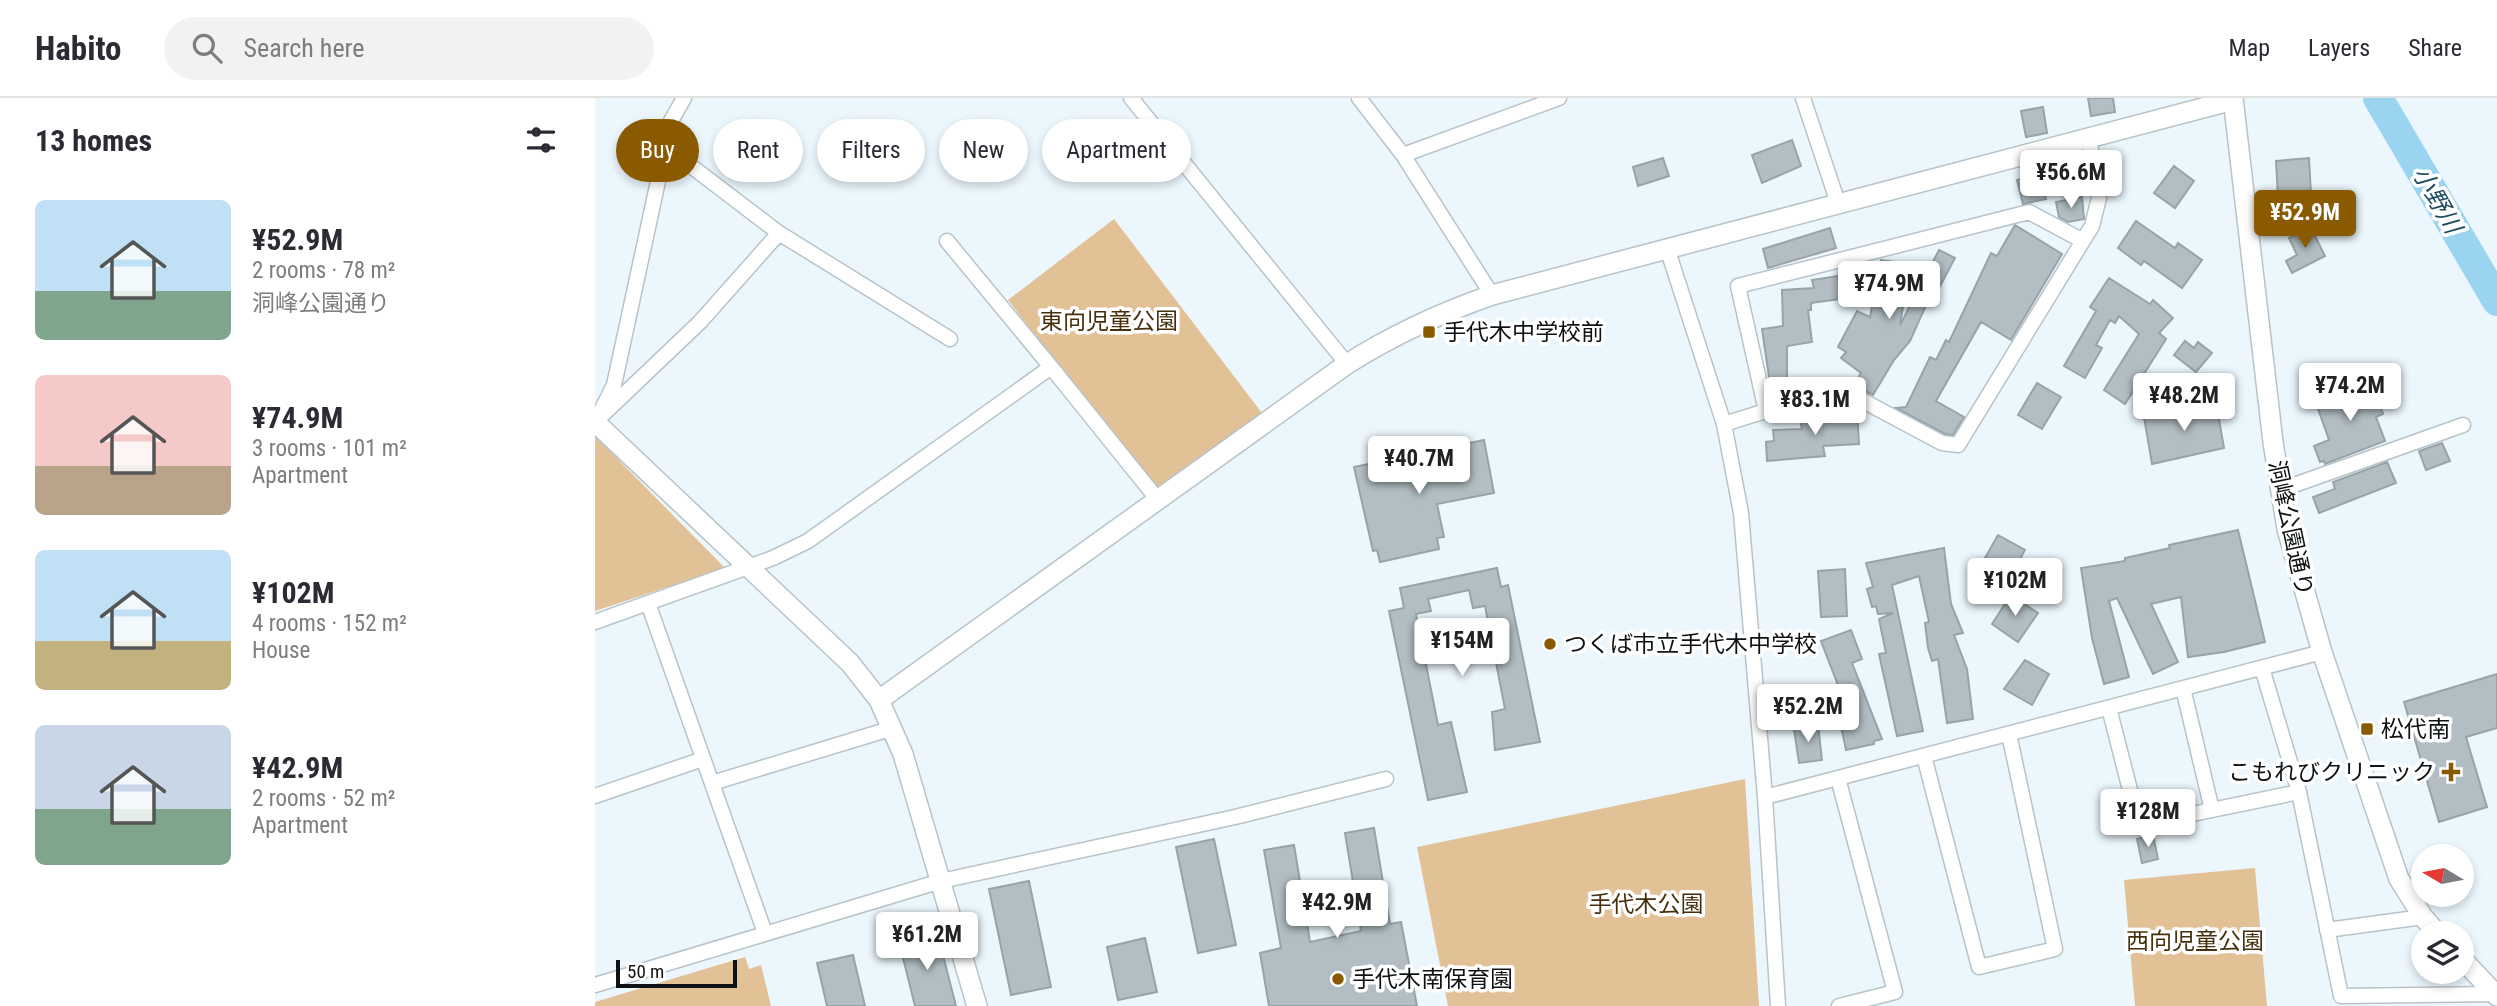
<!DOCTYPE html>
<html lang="en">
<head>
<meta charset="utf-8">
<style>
	:root { --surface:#fff; --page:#f2f2f3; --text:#2b2b33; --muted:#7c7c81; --line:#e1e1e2; --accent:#8a5a00 }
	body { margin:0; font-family:"Roboto Condensed","Noto Sans JP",sans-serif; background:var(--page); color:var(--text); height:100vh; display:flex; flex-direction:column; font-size:26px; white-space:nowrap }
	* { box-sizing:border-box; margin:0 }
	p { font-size:23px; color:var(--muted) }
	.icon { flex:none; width:38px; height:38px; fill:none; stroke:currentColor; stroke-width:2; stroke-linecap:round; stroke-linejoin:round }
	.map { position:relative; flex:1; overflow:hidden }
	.details { display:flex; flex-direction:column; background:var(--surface); width:595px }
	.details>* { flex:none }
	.guide { position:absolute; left:21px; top:21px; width:665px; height:63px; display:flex; gap:14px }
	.needle { width:46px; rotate:280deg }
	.tools { position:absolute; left:1816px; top:746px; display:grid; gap:14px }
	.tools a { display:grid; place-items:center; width:63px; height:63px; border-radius:50%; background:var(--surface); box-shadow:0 4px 10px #0003; font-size:35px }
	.scale { position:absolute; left:21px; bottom:18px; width:121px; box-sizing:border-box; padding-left:7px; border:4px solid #0e1214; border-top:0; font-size:19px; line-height:24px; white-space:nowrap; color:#0e1214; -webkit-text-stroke:5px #fff; paint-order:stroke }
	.price { position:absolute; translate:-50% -60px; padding:0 16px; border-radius:7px; background:#fff; color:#222; font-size:23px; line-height:46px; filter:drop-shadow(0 2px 4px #0008) }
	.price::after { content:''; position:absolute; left:50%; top:42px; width:21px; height:16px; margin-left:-10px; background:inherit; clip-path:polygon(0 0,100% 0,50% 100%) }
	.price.active { background:var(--accent); color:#fff }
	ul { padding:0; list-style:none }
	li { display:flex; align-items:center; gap:21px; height:175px; padding:0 35px }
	li span { display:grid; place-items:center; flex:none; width:196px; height:140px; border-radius:10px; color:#555 }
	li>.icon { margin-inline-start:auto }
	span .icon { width:84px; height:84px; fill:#fffc; stroke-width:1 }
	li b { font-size:30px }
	h2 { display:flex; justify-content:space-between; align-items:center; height:84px; padding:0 35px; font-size:30px }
	.pill { padding:0 24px; border-radius:32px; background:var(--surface); box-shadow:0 4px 10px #0003; font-size:24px; line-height:63px }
	.pill.active { background:var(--accent); color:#fff }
	header { display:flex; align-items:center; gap:42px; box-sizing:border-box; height:98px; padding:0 35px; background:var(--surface); border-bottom:2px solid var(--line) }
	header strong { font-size:33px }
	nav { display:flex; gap:38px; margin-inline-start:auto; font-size:24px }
	.search { width:490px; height:63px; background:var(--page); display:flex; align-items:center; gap:18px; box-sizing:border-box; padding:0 24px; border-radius:38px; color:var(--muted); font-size:26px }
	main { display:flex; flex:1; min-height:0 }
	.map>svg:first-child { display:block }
	.green { fill:#e2c197 }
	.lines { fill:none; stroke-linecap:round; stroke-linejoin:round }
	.river { stroke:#9bd4f0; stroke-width:30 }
	.building { fill:#b2bec3; stroke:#97a3a8; stroke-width:2 }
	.minor-casing { stroke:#b8c3c9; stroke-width:17 }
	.tertiary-casing { stroke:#b8c3c9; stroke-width:22 }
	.minor { stroke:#fff; stroke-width:14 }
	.tertiary { stroke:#fff; stroke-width:19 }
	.poi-dot { fill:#8a5a00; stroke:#fff; stroke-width:2.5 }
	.labels { text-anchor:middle; stroke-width:7; stroke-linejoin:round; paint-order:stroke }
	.park-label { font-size:23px; fill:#472f0c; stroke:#fff }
	.poi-label { font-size:23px; fill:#0e1214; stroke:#fff; text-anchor:start }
	.street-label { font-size:23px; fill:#0e1214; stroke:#fff }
	.water-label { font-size:24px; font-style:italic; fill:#1f4c60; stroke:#fff }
</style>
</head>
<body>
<header>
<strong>Habito</strong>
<div class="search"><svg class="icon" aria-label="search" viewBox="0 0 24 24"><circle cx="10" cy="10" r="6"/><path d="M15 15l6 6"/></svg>Search here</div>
<nav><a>Map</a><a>Layers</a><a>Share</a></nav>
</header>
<main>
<section class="details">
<h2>13 homes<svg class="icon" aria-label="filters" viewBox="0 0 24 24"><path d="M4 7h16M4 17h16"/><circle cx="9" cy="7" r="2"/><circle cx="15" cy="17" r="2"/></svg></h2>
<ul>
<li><span style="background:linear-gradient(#bfe0f5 65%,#7fa58c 0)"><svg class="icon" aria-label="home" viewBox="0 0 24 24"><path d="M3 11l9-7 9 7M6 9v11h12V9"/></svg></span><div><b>¥52.9M</b><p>2 rooms · 78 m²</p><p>洞峰公園通り</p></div></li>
<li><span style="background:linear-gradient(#f6c9c9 65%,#b9a48a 0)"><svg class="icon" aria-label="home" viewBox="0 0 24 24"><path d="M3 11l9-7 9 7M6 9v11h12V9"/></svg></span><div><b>¥74.9M</b><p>3 rooms · 101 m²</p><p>Apartment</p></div></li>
<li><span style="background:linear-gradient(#bfe0f5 65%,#c2b280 0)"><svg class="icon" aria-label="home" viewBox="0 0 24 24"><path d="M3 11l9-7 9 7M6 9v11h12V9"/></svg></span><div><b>¥102M</b><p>4 rooms · 152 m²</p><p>House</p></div></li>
<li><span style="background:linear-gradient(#c9d6e8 60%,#7fa58c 0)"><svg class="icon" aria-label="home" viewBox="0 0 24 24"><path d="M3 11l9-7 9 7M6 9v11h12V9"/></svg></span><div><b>¥42.9M</b><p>2 rooms · 52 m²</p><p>Apartment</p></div></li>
</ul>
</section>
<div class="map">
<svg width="1902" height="908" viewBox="0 0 1902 908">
	<rect width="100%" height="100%" fill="#ebf7fd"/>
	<path class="green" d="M519 121 667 315 562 396 413 202Z
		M0 338 130 470 0 513Z
		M1150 681 1164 908H853L822 749Z
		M1660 770 1672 908H1540L1529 782Z
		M150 859 154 871 166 867 176 908H0V904Z"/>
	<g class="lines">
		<path class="river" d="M1783 0 1902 203"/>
	</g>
	<path class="building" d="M1493 0H1518L1520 14 1496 18Z
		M1448 9 1452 35 1431 39 1426 13Z
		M1197 42 1206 68 1167 85 1157 57Z
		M1068 60 1074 78 1043 88 1038 69Z
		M1714 60 1717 115 1684 117 1681 63Z
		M1579 68 1599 83 1580 110 1559 95Z
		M1445 77 1451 101 1428 106 1422 82Z
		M1487 99 1489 121 1473 124 1464 119 1461 104Z
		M1541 123 1580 150 1583 145 1607 162 1587 190 1549 163 1546 167 1523 150Z
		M1420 127 1467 156 1416 242 1386 224 1341 303 1369 319 1358 337 1350 336 1301 310 1311 309 1335 259 1341 262 1351 242 1354 244 1396 155 1402 158Z
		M1235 130 1241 150 1173 170 1168 151Z
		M1716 130 1730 158 1697 175 1691 163 1702 157 1694 140Z
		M1344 152 1360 160 1335 207 1332 205 1315 243 1299 262 1278 297 1259 287 1266 275 1246 260 1251 254 1243 249 1262 213 1275 219 1286 162 1315 166 1305 227Z
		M1243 178 1246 201 1216 205V212H1213L1217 244 1192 248V293H1176L1167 231 1188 228 1187 192 1219 190 1217 182Z
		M1514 180 1555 206 1558 202 1578 220 1564 235 1571 241 1530 306 1509 292 1544 236 1524 218 1520 225 1515 222 1501 247 1507 250 1490 280 1469 268 1501 213 1495 209Z
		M1590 243 1599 250 1603 244 1617 255 1601 274 1579 257Z
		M1442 285 1466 299 1447 331 1423 317Z
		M1778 285 1788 316 1781 319 1790 343 1730 366 1729 363 1725 364 1719 348 1734 342 1721 305Z
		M1621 304 1629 350 1557 366 1549 319Z
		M1262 312 1264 346 1228 348 1230 358 1172 363 1171 344 1179 343 1178 332 1207 331 1205 323 1236 317V313Z
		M889 342 899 395 842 406 849 439 842 440 844 451 785 464 782 452 778 453 759 369Z
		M1847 345 1855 363 1831 372 1824 353Z
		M1792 364 1801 385 1724 415 1718 399 1740 391 1738 384Z
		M1643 432 1670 544 1629 554 1593 559 1586 499 1556 506 1583 564 1558 576 1522 500 1514 503 1534 579 1509 586 1497 540 1486 470 1530 463V460L1575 450 1574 447Z
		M1403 437 1430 452 1413 483 1386 467Z
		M1349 450 1356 506 1368 535 1359 537 1372 571 1378 621 1352 625 1343 561 1337 563 1333 550 1330 525 1334 524 1324 478 1297 487 1328 633 1302 638 1284 556 1291 555 1284 521 1298 515 1283 516 1281 508 1277 509 1272 491 1278 489 1271 465Z
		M902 470 906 489 913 487 945 644 900 652 897 614 910 611 890 508 878 510 874 492 833 501 836 513 821 516 843 627 856 624 872 694 833 702 794 513 809 510 805 490Z
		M1250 471 1252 518 1226 519 1223 473Z
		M1416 497 1443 515 1423 544 1397 526Z
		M1256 532 1267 561 1257 565 1287 641 1279 643V646L1251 652 1242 609 1251 608 1226 543Z
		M1430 562 1454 576 1437 607 1409 591Z
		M1902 576V630L1871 639 1892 709 1844 724 1809 604Z
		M1223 627 1227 662 1204 665 1199 631Z
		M779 730 795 826 806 824 822 908H674L665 855 686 850 669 752 699 747 715 844 766 833 750 735Z
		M1558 737 1563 761 1547 765 1542 741Z
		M619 741 641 847 603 855 581 749Z
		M434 783 456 889 416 897 394 791Z
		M342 834 361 908H320L304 844Z
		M550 840 562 894 523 902 512 849Z
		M258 857 270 908H232L222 865Z"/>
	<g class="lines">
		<g class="minor-casing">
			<path id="minor" d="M536 0 752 266
				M764 0 808 57 897 197
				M1208 0 1244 108
				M808 57 964 0
				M184 135 355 241
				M352 143 456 269
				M1073 153 1129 326 1146 415 1170 699 1183 908
				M1171 313 1143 188 1434 114 1488 143
				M5 315 19 287 76 23 89 0
				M0 324 105 224 184 135 71 49
				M1129 326 1244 290 1347 345 1363 347 1497 128 1504 100 1494 40
				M1685 392 1868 327
				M53 505 170 835
				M0 524 178 460 213 443 456 269 563 402
				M1588 590 1617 712
				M1514 610 1544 727 1704 694 1667 570
				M1329 658 1384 869 1460 851 1414 636
				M1243 680 1300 894 1244 908
				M117 685 298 630
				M1704 694 1746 898 1901 896
				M0 698 108 661
				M1170 699 1727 554
				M1732 832 1828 819
				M0 887 346 783 640 719 791 681"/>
		</g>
		<g class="tertiary-casing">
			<path id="tertiary" d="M1638 0 1678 344 1692 431 1727 554 1804 781 1828 819 1842 835
				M0 324 255 565 284 602 308 656 382 908
				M284 602 752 266C798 237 845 215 897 197L1638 2
				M1867 861 1902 898"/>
		</g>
		<use href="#minor" class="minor"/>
		<use href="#tertiary" class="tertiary"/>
	</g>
	<g class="poi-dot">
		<rect x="827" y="227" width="14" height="14" rx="3.5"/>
		<circle cx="955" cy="546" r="7"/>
		<rect x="1765" y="624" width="14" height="14" rx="3.5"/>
		<path d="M1852.5 663.5h7v7h7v7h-7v7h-7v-7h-7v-7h7z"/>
		<circle cx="743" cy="881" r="7"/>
	</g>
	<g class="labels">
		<g class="park-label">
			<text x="514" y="231">東向児童公園</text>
			<text x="1051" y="814">手代木公園</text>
			<text x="1600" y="851">西向児童公園</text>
		</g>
		<g class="poi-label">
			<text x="848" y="242">手代木中学校前</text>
			<text x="969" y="554">つくば市立手代木中学校</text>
			<text x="1786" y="639">松代南</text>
			<text x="1840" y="682" text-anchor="end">こもれびクリニック</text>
			<text x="757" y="889">手代木南保育園</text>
		</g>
		<g class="street-label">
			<text transform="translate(1696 430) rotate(78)" y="8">洞峰公園通り</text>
		</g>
		<g class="water-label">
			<text transform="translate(1842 102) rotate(60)" y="8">小野川</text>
		</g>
	</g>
</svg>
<div class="tools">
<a><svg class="needle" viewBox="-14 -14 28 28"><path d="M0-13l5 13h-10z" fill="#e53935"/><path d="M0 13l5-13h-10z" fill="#7c7c81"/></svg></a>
<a><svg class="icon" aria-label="layers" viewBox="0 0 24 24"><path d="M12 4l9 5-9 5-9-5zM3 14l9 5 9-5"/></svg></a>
</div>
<div class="scale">50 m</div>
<b class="price" style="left:1476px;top:112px">¥56.6M</b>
<b class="price active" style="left:1710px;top:152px">¥52.9M</b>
<b class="price" style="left:1294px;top:223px">¥74.9M</b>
<b class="price" style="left:1755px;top:325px">¥74.2M</b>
<b class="price" style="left:1589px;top:335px">¥48.2M</b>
<b class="price" style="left:1220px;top:339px">¥83.1M</b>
<b class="price" style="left:824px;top:398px">¥40.7M</b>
<b class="price" style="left:1420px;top:520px">¥102M</b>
<b class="price" style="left:867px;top:580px">¥154M</b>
<b class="price" style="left:1213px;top:646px">¥52.2M</b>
<b class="price" style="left:1553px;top:751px">¥128M</b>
<b class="price" style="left:742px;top:842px">¥42.9M</b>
<b class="price" style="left:332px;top:874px">¥61.2M</b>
<div class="guide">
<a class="pill active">Buy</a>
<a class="pill">Rent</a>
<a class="pill">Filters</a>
<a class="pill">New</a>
<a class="pill">Apartment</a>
</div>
</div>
</main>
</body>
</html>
